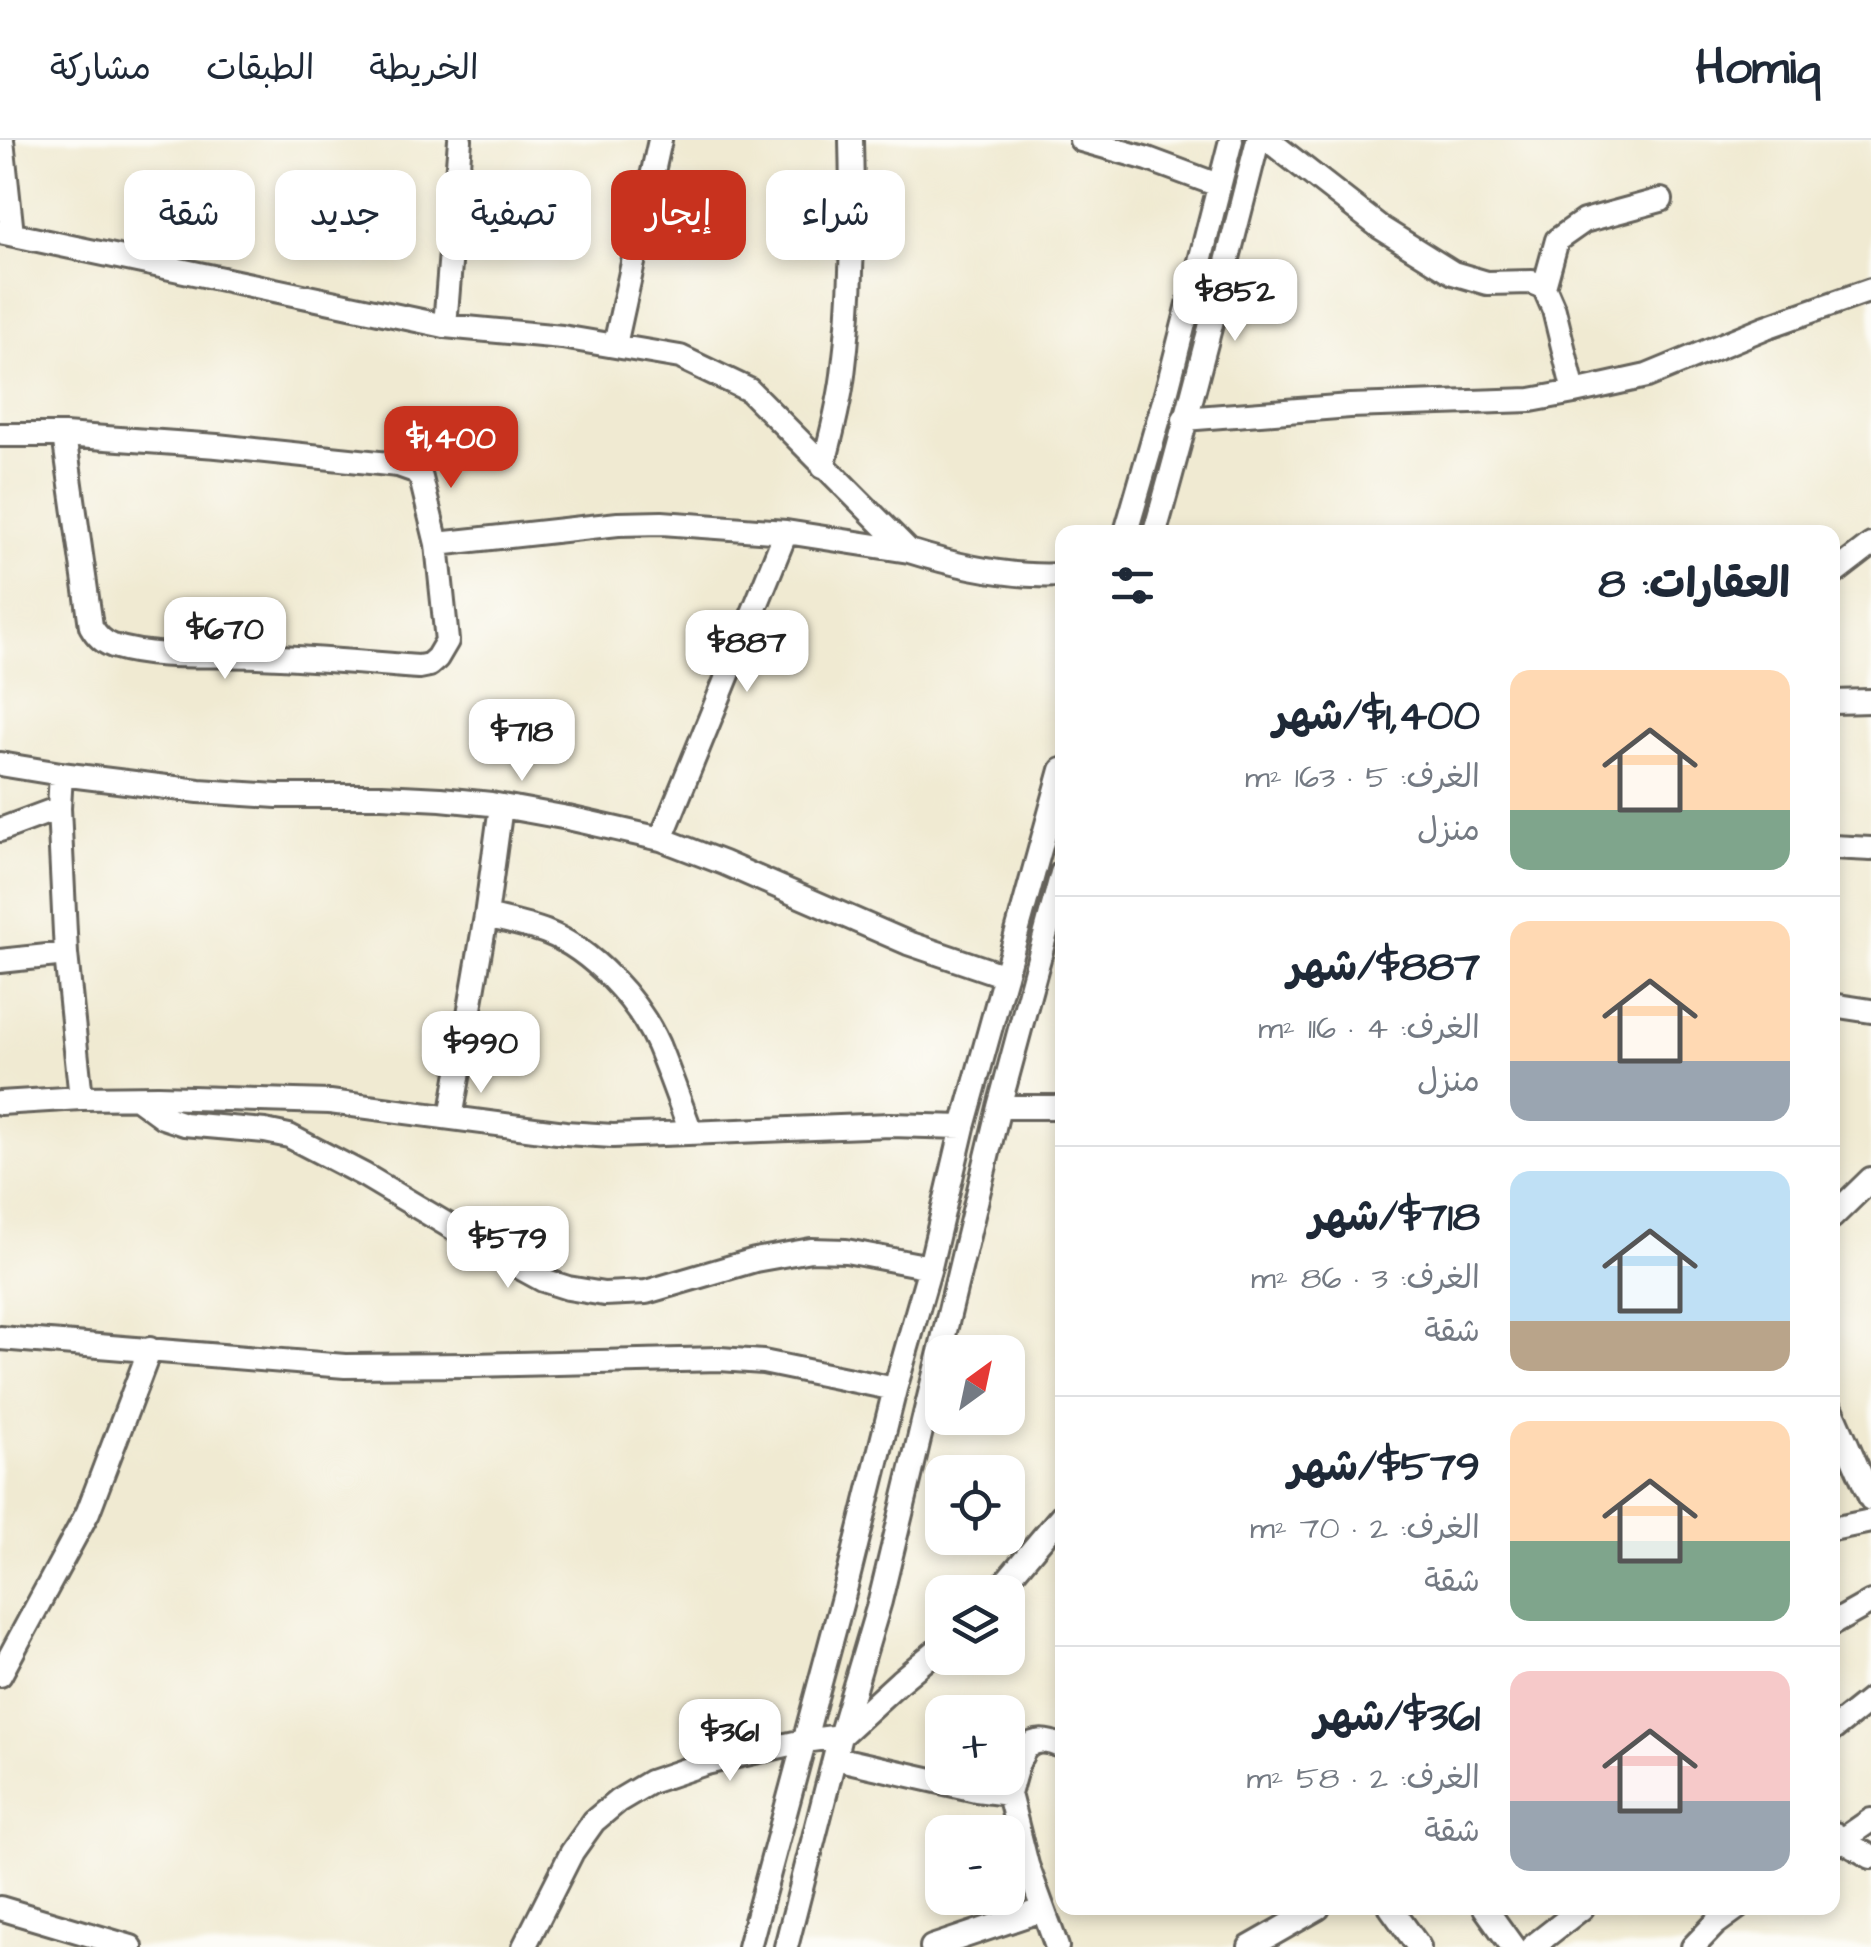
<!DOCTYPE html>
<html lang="ar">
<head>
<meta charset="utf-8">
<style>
	:root { --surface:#fff; --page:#f2f2f3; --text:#1f2937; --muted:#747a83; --line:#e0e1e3; --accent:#c8321e }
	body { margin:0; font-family:"Architects Daughter","Playpen Sans Arabic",sans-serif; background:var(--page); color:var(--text); direction:rtl; height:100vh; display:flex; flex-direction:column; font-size:38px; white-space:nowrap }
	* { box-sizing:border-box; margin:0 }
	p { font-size:32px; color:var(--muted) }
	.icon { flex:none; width:55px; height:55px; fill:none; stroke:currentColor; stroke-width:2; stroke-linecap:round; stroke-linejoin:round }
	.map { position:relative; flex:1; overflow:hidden; direction:ltr }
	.drawer { position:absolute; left:1055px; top:385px; width:785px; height:1390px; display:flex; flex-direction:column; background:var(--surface); border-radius:20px; box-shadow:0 5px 15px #0003; direction:rtl }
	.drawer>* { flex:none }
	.top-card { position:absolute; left:30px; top:30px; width:875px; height:90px; direction:rtl; display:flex; gap:20px }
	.needle { width:65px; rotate:33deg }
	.fabs { position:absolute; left:925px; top:1195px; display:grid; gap:20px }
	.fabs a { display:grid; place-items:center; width:100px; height:100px; border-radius:20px; background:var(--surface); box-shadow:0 5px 15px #0003; font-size:50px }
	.price { position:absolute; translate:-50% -85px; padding:0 22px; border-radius:20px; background:#fff; color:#222; font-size:32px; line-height:65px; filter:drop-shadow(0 2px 5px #0008) }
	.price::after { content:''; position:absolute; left:50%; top:60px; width:30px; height:22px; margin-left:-15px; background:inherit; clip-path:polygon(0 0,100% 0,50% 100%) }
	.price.on { background:var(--accent); color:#fff }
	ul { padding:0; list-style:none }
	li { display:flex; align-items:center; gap:30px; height:250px; padding:0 50px }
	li+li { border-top:2px solid var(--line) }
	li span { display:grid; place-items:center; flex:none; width:280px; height:200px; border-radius:20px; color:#555 }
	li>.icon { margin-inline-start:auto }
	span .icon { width:120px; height:120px; fill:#fffc; stroke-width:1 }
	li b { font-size:42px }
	h2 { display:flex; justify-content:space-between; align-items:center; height:120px; padding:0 50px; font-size:42px }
	.tag { padding:0 35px; border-radius:20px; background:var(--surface); box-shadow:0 5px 15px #0003; font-size:35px; line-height:90px }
	.tag.on { background:var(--accent); color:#fff }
	header { display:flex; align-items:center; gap:60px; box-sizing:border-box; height:140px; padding:0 50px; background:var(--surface); border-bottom:2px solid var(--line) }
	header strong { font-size:48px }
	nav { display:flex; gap:55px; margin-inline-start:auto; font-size:35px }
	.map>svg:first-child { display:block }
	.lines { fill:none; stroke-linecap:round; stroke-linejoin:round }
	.minor-casing { stroke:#66645c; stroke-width:28 }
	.minor { stroke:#fff; stroke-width:22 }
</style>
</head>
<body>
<header>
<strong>Homiq</strong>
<nav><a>الخريطة</a><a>الطبقات</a><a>مشاركة</a></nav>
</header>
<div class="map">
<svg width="1871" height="1807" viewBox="0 0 1871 1807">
	<rect width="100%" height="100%" fill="#fdfcf7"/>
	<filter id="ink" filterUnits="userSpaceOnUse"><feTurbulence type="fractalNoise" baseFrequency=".01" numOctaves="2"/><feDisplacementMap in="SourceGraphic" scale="20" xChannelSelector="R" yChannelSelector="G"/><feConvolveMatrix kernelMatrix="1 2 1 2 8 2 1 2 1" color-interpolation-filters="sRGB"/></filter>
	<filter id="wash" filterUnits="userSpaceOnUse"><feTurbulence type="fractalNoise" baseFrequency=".0048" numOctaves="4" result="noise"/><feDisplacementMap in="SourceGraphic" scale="40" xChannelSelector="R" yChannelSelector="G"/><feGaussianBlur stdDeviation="2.25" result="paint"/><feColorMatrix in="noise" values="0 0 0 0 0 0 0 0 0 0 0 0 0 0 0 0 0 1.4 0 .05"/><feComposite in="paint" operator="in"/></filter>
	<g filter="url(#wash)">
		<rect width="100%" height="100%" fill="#f0ead2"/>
	</g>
	<g filter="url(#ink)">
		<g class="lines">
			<g class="minor-casing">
				<path id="minor" d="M2 0 12 94
					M1081 0 1148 19 1218 45
					M1268 0 1381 88 1453 133 1487 143 1532 142 1544 147 1554 170 1574 252
					M0 92 445 186 562 197 680 217 749 250 909 411C957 426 1011 438 1062 435
					M1544 147 1557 100 1584 81 1661 60
					M445 186 460 0
					M615 205 660 0
					M1184 279 1350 266 1531 260 1574 252 1647 236 1766 187 1871 150
					M0 295H64L217 306 398 325 415 331 421 338 437 404 618 384 662 383 786 392 909 411
					M64 295 91 486C96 495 102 502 113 506 159 520 210 514 258 516 312 518 365 523 419 527L429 525 437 518 447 501 437 404
					M823 327C831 297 839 266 843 235 853 156 853 79 851 0
					M1126 392 1166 254 1231 0
					M1155 392C1192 262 1225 131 1258 0
					M1832 435 1871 405
					M1832 562 1871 561
					M0 624 61 634 199 651 277 656H382L441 659 491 664 568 678 661 699 724 723 908 803 1005 836
					M61 634 59 668 66 814 81 958
					M0 690 59 668
					M661 699 786 392
					M1832 707 1871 709
					M486 776C506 781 527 785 546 792 592 810 638 860 658 905 670 934 680 963 691 992
					M0 821 66 814
					M1832 865 1871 871
					M137 958 163 977 184 984 265 991 289 996 364 1035 510 1122 543 1140 568 1148 604 1154 646 1152 755 1120 811 1110 846 1111 930 1127
					M0 963 81 958 158 957 330 962 565 993 613 996 890 985 963 987
					M999 967H1062
					M451 978 486 776 501 666
					M1832 1077 1871 1039
					M0 1198 345 1226 473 1225 720 1219 763 1222 895 1249
					M1832 1270 1871 1359
					M1832 1389 1871 1381
					M997 1452 1062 1375
					M1832 1484 1871 1462
					M0 1535 88 1372 150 1209
					M1832 1590 1871 1559
					M835 1618 976 1650 1009 1654 1027 1725 1057 1807
					M1009 1654C1018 1624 1021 1587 1062 1607
					M1835 1694 1843 1701 1871 1717
					M1832 1707 1871 1680
					M0 1768 131 1807
					M1391 1768 1419 1807
					M1485 1768 1513 1807
					M524 1807 572 1712 594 1681 618 1661 650 1642 706 1623 804 1601 840 1596 900 1541 942 1506
					M749 1807 846 1446 895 1249 930 1127 963 987 1062 630
					M786 1807 840 1596 880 1461 999 967 1062 733
					M932 1807 1042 1770
					M1250 1807 1318 1768
					M1532 1807 1582 1768
					M1693 1807 1715 1784 1737 1768"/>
			</g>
			<use href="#minor" class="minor"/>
		</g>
	</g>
</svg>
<div class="fabs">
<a><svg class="needle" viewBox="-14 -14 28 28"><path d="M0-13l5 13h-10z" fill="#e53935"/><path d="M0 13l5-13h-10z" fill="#747a83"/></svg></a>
<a><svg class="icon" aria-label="locate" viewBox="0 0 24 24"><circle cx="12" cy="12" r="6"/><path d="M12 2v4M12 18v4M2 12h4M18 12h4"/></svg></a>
<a><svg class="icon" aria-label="layers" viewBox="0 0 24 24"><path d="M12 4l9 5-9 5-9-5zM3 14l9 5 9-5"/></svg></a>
<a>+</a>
<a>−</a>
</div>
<b class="price" style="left:1235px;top:204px">$852</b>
<b class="price on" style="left:451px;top:351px">$1,400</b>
<b class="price" style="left:225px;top:542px">$670</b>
<b class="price" style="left:747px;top:555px">$887</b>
<b class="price" style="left:522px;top:644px">$718</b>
<b class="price" style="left:481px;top:956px">$990</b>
<b class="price" style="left:508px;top:1151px">$579</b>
<b class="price" style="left:730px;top:1644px">$361</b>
<div class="top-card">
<a class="tag">شراء</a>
<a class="tag on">إيجار</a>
<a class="tag">تصفية</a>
<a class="tag">جديد</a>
<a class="tag">شقة</a>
</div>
<section class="drawer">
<h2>العقارات: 8<svg class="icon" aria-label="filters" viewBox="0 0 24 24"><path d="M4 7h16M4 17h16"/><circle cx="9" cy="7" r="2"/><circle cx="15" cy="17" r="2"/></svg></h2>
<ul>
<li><span style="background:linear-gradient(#ffd9b3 70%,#7fa58c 0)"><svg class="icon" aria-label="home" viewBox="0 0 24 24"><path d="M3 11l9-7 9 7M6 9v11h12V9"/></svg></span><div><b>$1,400/شهر</b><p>الغرف: 5 · 163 m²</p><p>منزل</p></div></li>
<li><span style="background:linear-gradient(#ffd9b3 70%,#9aa5b1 0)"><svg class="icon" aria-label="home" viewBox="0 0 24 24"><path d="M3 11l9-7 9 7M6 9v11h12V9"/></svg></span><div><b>$887/شهر</b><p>الغرف: 4 · 116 m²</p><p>منزل</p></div></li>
<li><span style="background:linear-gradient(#bfe0f5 75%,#b9a48a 0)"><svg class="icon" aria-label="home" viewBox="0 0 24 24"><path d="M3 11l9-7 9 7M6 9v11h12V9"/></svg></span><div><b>$718/شهر</b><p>الغرف: 3 · 86 m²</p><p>شقة</p></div></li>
<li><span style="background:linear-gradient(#ffd9b3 60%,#7fa58c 0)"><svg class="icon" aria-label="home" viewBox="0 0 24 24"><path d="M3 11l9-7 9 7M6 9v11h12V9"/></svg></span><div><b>$579/شهر</b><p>الغرف: 2 · 70 m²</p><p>شقة</p></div></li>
<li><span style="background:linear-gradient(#f6c9c9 65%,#9aa5b1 0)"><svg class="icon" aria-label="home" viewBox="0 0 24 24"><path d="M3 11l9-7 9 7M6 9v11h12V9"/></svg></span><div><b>$361/شهر</b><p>الغرف: 2 · 58 m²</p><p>شقة</p></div></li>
</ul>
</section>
</div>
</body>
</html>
